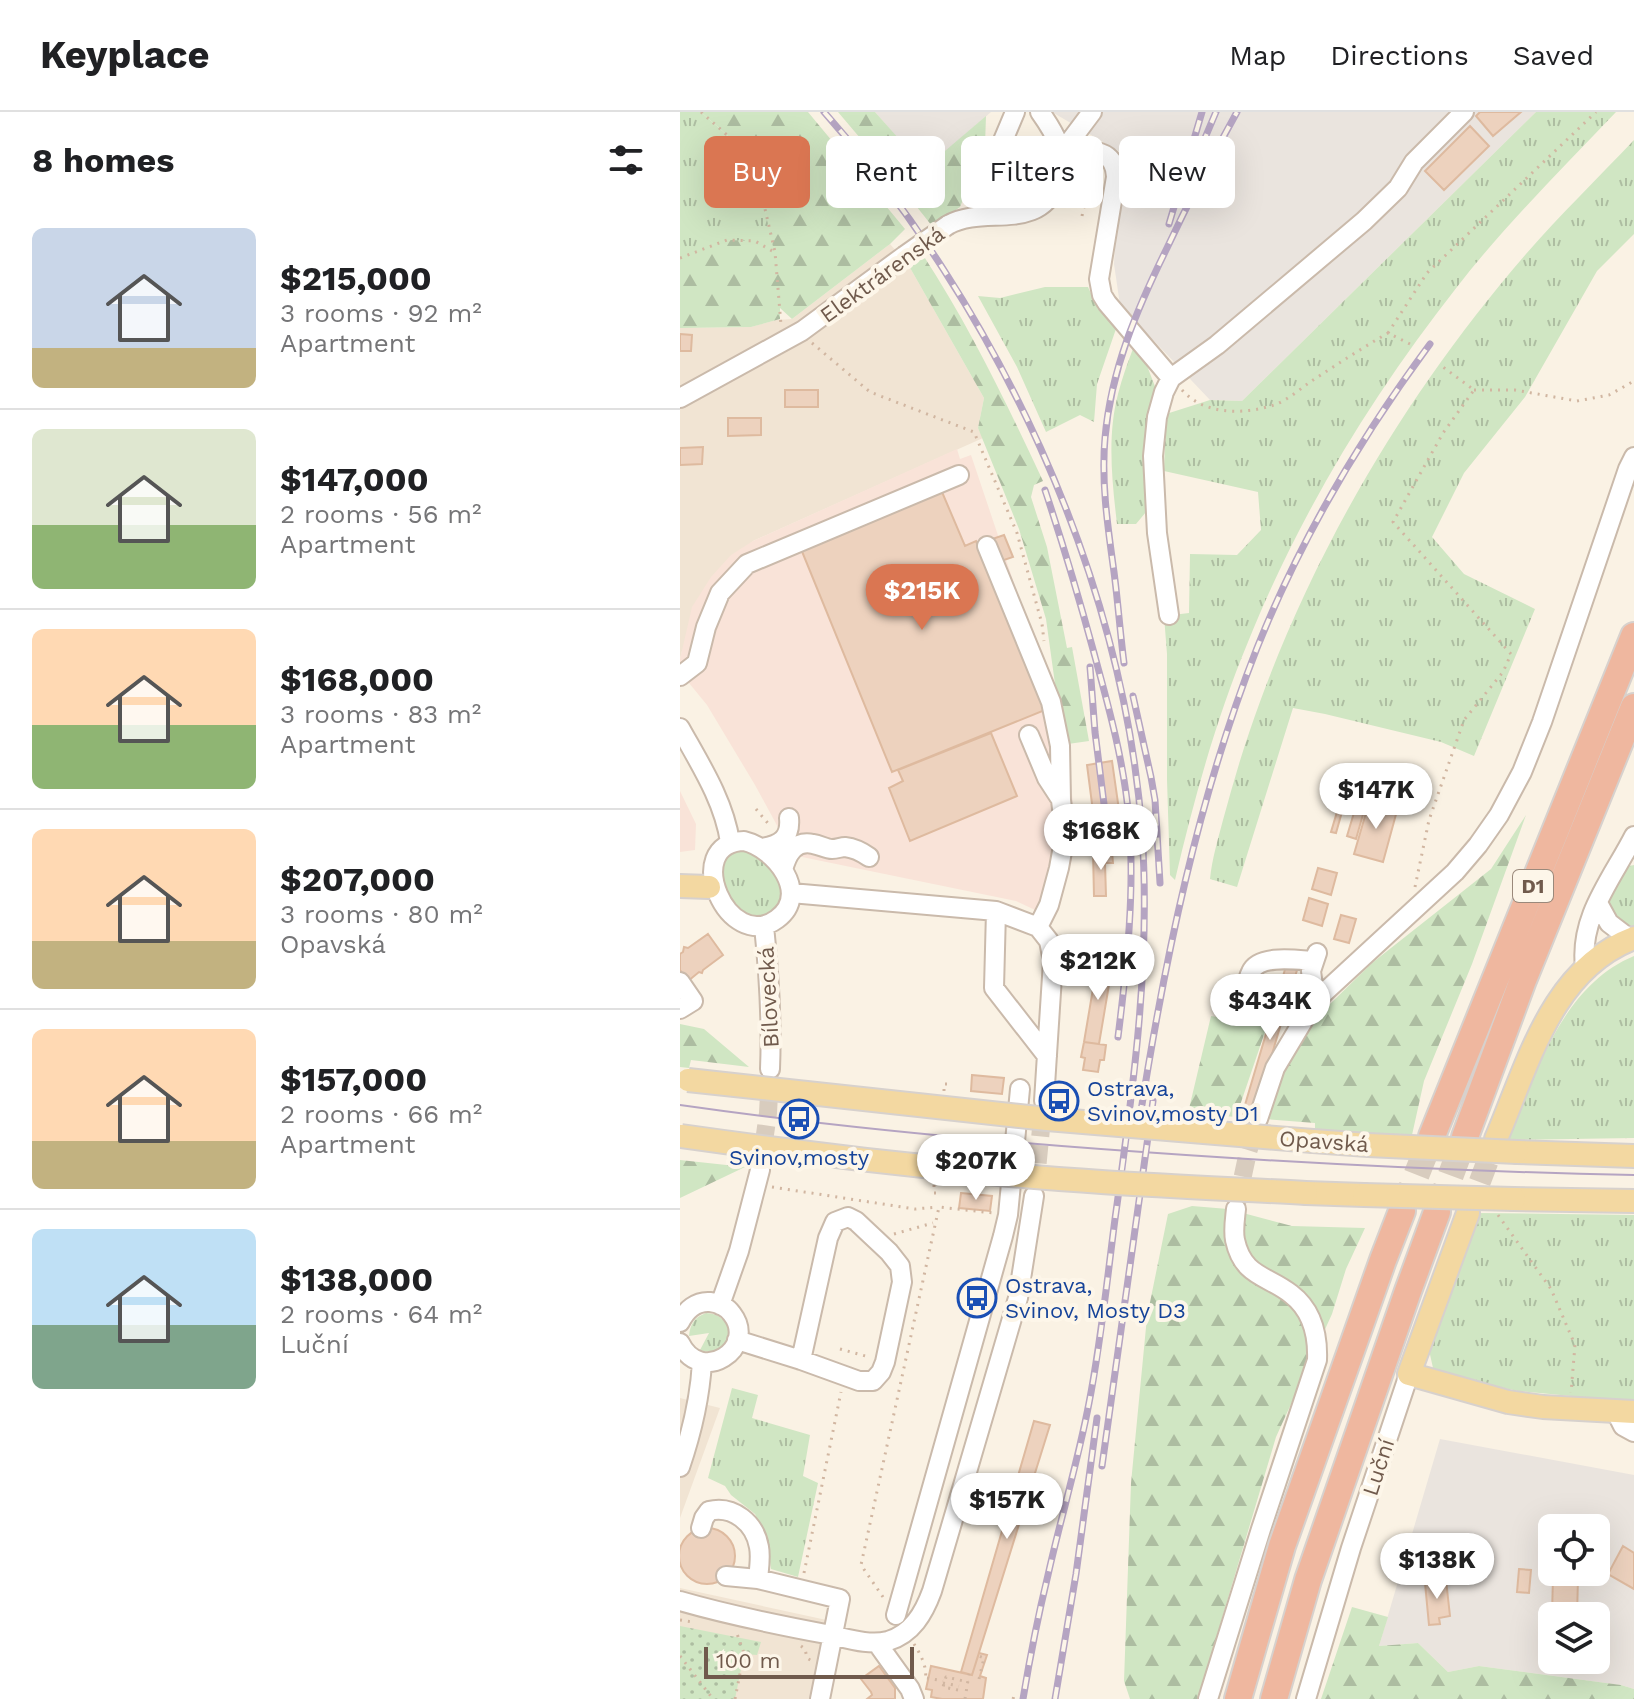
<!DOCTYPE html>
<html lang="en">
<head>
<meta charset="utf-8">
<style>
	:root { --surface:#fff; --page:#f2f2f2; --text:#202124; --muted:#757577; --line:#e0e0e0; --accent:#da7652 }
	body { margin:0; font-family:"Work Sans",sans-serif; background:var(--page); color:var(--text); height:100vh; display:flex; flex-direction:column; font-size:30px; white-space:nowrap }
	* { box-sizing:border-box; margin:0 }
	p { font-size:26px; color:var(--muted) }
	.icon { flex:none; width:44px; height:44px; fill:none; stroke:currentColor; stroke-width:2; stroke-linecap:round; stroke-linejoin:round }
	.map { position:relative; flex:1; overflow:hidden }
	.drawer { display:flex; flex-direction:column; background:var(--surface); width:680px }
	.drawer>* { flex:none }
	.top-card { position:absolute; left:24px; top:24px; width:760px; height:72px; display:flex; gap:16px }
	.buttons { position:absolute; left:858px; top:1402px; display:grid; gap:16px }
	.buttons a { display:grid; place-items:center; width:72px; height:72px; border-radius:12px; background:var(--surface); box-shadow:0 8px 32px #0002; font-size:40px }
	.scale { position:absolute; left:24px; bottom:20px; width:210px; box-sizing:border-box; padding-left:8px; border:4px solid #705a4c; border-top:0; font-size:22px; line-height:28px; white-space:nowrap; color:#705a4c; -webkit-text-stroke:6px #fdf6e9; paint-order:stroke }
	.price { position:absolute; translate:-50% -68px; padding:0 18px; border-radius:28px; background:#fff; color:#222; font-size:26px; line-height:52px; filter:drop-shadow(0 2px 4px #0008) }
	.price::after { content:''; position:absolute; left:50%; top:48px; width:24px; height:18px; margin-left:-12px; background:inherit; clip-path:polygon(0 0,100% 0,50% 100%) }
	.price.active { background:var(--accent); color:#fff }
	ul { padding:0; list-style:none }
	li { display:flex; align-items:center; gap:24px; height:200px; padding:0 32px }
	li+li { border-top:2px solid var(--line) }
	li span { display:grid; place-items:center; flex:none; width:224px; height:160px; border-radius:12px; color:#555 }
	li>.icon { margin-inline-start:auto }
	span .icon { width:96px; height:96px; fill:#fffc; stroke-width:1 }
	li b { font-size:34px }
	h2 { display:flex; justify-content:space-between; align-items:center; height:96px; padding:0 32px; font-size:34px }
	.pill { padding:0 28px; border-radius:12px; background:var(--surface); box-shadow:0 8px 32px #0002; font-size:28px; line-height:72px }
	.pill.active { background:var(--accent); color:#fff }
	header { display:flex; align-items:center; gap:48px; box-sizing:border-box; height:112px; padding:0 40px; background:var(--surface); border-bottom:2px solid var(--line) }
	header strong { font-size:38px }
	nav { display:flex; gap:44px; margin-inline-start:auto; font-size:28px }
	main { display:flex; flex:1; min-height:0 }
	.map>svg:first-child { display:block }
	.residential { fill:#f1e4d3 }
	.commercial { fill:#f9e3d8 }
	.industrial { fill:#eae4de; fill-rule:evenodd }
	.grass { fill:url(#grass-tufts) }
	.forest { fill:url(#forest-firs) }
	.park { fill:url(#park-dots) }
	.building { fill:#edd2be; stroke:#deba9f; stroke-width:2 }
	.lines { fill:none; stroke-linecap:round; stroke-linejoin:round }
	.minor-tunnel { stroke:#d8ccbe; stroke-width:18; stroke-dasharray:18 9; stroke-linecap:butt }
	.major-tunnel { stroke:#d8ccbe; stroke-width:22; stroke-dasharray:22 11; stroke-linecap:butt }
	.highway-tunnel { stroke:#d8ccbe; stroke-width:26; stroke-dasharray:26 13; stroke-linecap:butt }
	.minor-casing { stroke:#cabaab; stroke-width:22 }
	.major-casing { stroke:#d7d1cd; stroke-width:26 }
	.highway-casing { stroke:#d7d1cd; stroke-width:30 }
	.path { stroke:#d1b6a1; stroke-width:3; stroke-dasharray:2 6; stroke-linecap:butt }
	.minor { stroke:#fff; stroke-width:18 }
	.major { stroke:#f3d8a1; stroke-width:22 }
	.highway { stroke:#efb79f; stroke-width:26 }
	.tram { stroke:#b5a4c2; stroke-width:2 }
	.rail-casing { stroke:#b5a4c2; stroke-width:7 }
	.rail { stroke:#fdf6e9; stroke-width:4; stroke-dasharray:12; stroke-linecap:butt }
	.minor-bridge-casing { stroke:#cabaab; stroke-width:22; stroke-linecap:butt }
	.major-bridge-casing { stroke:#d7d1cd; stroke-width:26; stroke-linecap:butt }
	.minor-bridge { stroke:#fff; stroke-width:18 }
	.major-bridge { stroke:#f3d8a1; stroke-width:22 }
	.labels { text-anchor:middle; stroke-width:8; stroke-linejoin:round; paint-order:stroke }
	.shield { fill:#fdf6e9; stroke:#9a897b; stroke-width:2 }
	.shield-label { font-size:20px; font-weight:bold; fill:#705a4c }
	.street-label { font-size:22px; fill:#705a4c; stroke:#fdf6e9 }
	.transit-label { font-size:22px; fill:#164399; stroke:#fdf6e9; text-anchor:start }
</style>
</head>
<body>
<header>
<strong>Keyplace</strong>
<nav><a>Map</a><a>Directions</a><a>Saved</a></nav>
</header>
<main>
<section class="drawer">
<h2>8 homes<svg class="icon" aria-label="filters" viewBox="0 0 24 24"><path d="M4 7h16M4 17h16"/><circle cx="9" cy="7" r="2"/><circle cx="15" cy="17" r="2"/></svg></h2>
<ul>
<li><span style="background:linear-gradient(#c9d6e8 75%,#c2b280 0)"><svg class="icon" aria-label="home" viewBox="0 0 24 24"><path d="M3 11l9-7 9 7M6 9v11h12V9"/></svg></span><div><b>$215,000</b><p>3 rooms · 92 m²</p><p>Apartment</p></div></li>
<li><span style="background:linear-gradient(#dfe7d0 60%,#8fb573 0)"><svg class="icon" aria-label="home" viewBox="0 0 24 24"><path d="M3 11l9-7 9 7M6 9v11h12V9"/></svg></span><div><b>$147,000</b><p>2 rooms · 56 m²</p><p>Apartment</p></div></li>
<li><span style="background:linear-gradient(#ffd9b3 60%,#8fb573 0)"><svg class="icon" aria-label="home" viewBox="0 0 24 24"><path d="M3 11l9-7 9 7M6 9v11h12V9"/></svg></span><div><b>$168,000</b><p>3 rooms · 83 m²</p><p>Apartment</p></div></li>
<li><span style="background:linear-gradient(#ffd9b3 70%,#c2b280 0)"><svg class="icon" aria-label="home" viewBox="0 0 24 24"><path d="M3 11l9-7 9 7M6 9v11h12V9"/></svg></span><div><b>$207,000</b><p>3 rooms · 80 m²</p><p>Opavská</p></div></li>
<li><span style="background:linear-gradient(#ffd9b3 70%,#c2b280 0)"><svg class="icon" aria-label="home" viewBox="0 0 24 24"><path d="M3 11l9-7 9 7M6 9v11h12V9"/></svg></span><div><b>$157,000</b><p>2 rooms · 66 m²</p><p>Apartment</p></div></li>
<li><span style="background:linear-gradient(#bfe0f5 60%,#7fa58c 0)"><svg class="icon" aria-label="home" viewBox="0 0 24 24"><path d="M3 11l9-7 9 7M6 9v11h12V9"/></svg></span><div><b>$138,000</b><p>2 rooms · 64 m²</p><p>Luční</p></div></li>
</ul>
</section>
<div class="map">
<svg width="954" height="1587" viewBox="0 0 954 1587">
	<defs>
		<pattern id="grass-tufts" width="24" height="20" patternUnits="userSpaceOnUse" patternTransform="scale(2)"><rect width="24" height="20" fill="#d0e6c3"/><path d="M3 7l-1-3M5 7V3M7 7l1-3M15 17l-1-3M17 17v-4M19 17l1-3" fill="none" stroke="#adbda1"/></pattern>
		<pattern id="forest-firs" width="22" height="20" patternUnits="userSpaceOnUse" patternTransform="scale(2)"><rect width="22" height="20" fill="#d0e6c3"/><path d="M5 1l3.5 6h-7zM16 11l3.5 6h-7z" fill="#adbda1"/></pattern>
		<pattern id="park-dots" width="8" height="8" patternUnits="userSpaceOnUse" patternTransform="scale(2)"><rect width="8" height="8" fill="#d0e6c3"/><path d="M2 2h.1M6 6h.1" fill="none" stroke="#adbda1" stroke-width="1.8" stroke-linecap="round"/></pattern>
	</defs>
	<rect width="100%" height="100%" fill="#faf2e4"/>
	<path class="residential" d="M210 132 229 154 304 286 298 316 303 326 73 429 2 539 0 547V216L71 215 96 208 112 207Z
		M0 1286 40 1296 0 1406Z
		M0 1476 165 1512 150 1587H0Z"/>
	<path class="commercial" d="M277 337 280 347 291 343 388 632 396 731 380 793 372 806 336 789 122 745 106 730 75 673 27 593 0 560V547L12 495 31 465 51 443 73 429Z
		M0 679 16 712 15 738 0 740Z"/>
	<path class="industrial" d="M195 0H311L245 57Z
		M372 0H856L562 289 530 288 440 193 434 152 440 40Z
		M760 1327 954 1363V1577L941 1573 799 1554 768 1560 738 1531 699 1534ZM872 1416H916V1460H872ZM872 1504H916V1548H872Z"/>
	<path class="grass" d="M0 0H21L56 31 78 67 95 140 0 146Z
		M856 0H936C882 57 825 113 777 175 692 283 619 403 568 530 536 607 514 687 495 768L490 763 487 668V542L484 504 509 501 510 442 557 443 581 418 578 380 484 359 486 302 530 288 562 289Z
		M954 28V122L917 159 845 285 784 361 752 425 784 462 855 497 794 644 761 630 645 602 613 596 557 775 530 767C532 747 538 727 543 708 551 679 559 650 569 621 628 446 725 282 846 142 880 103 918 66 954 28Z
		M365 175H408L418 197 437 214 417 272 414 310 400 303 366 320 337 255 298 184 320 186Z
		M454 234 464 246 476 277 466 345V400L456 412H437C432 369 427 324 438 282 442 266 448 250 454 234Z
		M64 738C133 766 91 830 54 795 46 787 41 772 36 762L48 741Z
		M954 753V815C944 815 938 810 933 802 924 786 937 770 945 755Z
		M954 844V1026L829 1028C855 961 883 873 954 844Z
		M797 1101 954 1103V1290L838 1279 765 1264 753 1256 749 1238Z
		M26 1201C61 1203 52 1249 20 1238L29 1221 9 1224C10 1212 15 1205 26 1201Z
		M52 1276 78 1283 72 1306 130 1323 123 1364 138 1371 118 1465 91 1457 87 1428 75 1402 51 1383 45 1374 28 1366Z"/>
	<path class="forest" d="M21 0H128L225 117 210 132 112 207 100 196V207L71 215 0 216V146L47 128 75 129 94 139 78 67 56 31Z
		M158 0H195L245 56 306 4 305 33 280 95 252 114 214 66Z
		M243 143C290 215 327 292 363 369L354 373 351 385 367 435 387 536 392 535 409 629 388 632 376 579 366 507 339 417 298 316 304 286 229 154Z
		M846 703 792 852 744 969 732 1023 635 1018V1011L585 1007 599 967 621 928 649 893 692 851 811 757Z
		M531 904 587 914 556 1005 508 1001Z
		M0 912 24 917 69 955 11 948 9 956 0 955Z
		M0 1048 65 1055 0 1086Z
		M512 1094 548 1097 612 1114 685 1116 666 1157 652 1202 596 1325 518 1587H450L444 1569 451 1371 467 1205 488 1102Z
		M672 1495 708 1505 699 1534 738 1531 768 1560 799 1554 941 1573 954 1577V1587H641Z"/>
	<path class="park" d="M0 1514 81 1530 77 1543 64 1542 55 1587H0Z"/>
	<path class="building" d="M800 0H841L813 24 796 4Z
		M790 14 809 34 764 78 745 59Z
		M0 222 12 223 11 239H0Z
		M105 278H138V295H105Z
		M48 306H81V323L48 324Z
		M23 335 22 352 0 353V336Z
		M262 380 285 434 296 429 365 598 212 660 121 437Z
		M324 423 333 445 321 449 312 427Z
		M311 621 337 684 230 729 209 676 223 669 218 658Z
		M432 649 441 712 415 715 407 653Z
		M663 680 667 682 656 721 651 720Z
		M679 684 688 685 676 727 667 724Z
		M690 687 718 695 703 750 674 742Z
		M413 740H432L433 751H425L426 784H414Z
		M638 756 657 761 651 783 632 777Z
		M629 786 648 792 642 814 623 808Z
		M661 803 676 807 669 831 654 827Z
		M28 822 43 843 23 858 22 861 19 860 8 869 0 858V842L3 840 4 835 8 836Z
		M418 847 433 849 419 932 404 930Z
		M606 854 617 858 573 1006 562 1003Z
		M404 930 426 933 424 948H420L418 960 403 958 405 946 401 945Z
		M292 963 324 966 322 982 291 979Z
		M281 1081 312 1084 310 1099 279 1096Z
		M354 1309 370 1313 292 1563 281 1560Z
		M-1 1444a28 28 0 1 1 56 0a28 28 0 1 1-56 0Z
		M943 1434 954 1441V1477L928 1462Z
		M839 1457 851 1458 849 1481 837 1480Z
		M873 1465 898 1466 897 1504H872V1540H871Z
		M766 1468 770 1504 759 1506 760 1512 749 1513 745 1471Z
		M299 1541 307 1543 300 1564 306 1566 303 1587H262L251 1585 252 1578 246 1577 251 1554 292 1563Z
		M199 1554 215 1576V1587H187L192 1583 191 1580 181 1567Z"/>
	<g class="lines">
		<path class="minor-tunnel" d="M80 1058 88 1001 90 964
			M355 1078 363 996
			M557 1091 568 1040 577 1011"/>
		<path class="major-tunnel" d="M788 1101 816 1027"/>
		<path class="highway-tunnel" d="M722 1099 752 1024
			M757 1100 785 1025"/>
		<g class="minor-casing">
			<path id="minor" d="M382 40C405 39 435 33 436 65L419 167 422 183 427 191 491 266
				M382 40 412 0
				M311 57 335 0
				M268 113C305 92 358 122 378 70 389 44 375 21 360 0
				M0 286 122 219 224 144
				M307 434 371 590 380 634 381 688 385 723 379 756 369 793 358 815
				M489 503 477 421 473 344 477 305 484 280 491 266 537 233 684 109 718 76 734 50 784 0
				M0 564 17 551 26 515 40 481 67 452 279 363
				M0 616C20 652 44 689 50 730
				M349 623 367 666 380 686
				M64 729C95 736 131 782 97 807 48 843 0 731 64 729Z
				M82 736C100 733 111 726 109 706
				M103 758C107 742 115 728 133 732 140 733 146 737 152 737 157 737 161 735 165 735 174 736 182 740 189 745
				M111 781 316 799 358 815 369 829 373 849 364 989
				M918 791 929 811 950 827
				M316 799 314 876 367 944
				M84 814C89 862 92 909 90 957
				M905 855C899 805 932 767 954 724
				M0 870 13 889 0 897
				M635 889 631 859 637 841
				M563 893C566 883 566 869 571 860 579 842 617 848 634 849
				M578 1007 595 956 635 889 775 760 798 733 819 703 842 660 862 610 948 357 954 345
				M40 1193 59 1139 80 1058
				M0 1210C6 1198 16 1189 30 1190 39 1191 47 1195 52 1202 78 1236 21 1274 0 1231
				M57 1228 121 1248 179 1269H193L201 1260 205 1250 222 1170 220 1154 209 1140 176 1109 168 1105 155 1110 148 1126 121 1248
				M936 1300 943 1314 954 1320
				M0 1355C12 1320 20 1286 22 1250
				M21 1416 24 1406 29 1399C53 1393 75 1411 79 1435 81 1445 79 1457 78 1467
				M46 1464 78 1467 160 1487 140 1587
				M0 1489C48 1503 98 1513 146 1522 166 1526 188 1534 208 1529 232 1522 244 1501 252 1479L338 1186 354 1084
				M216 1503 323 1124 328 1103 340 977
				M197 1531 230 1577 234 1587
				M528 1587 581 1417 637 1248C638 1223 632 1198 611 1182 587 1163 563 1165 555 1128 553 1118 555 1107 556 1097
				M626 1587 671 1436 729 1262"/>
		</g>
		<g class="major-casing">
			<path id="major" d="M0 774 29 775
				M816 1027C848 953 871 857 954 826
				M633 1029 688 1033
				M837 1040 954 1044
				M626 1081 684 1083
				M834 1087 954 1089
				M788 1101 729 1262 828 1290 863 1295 954 1300"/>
		</g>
		<g class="highway-casing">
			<path id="highway" d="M752 1024 954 524
				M785 1025 843 868 954 595
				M558 1587 602 1434 703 1148 722 1099
				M594 1587 628 1468 728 1179 757 1100"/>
		</g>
		<path class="path" d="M21 0 56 31 78 67 95 140 101 213
			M288 89 298 63
			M402 104 413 53
			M0 146 47 128 75 129 94 140
			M708 221 747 161 916 0
			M132 231 190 280 294 320 337 421 362 512 364 529
			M502 278C524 303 563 303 594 293 606 289 619 278 630 270 656 253 682 236 708 221L734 234
			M794 278H835L897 289 929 283 954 269
			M76 697 91 715
			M735 775 749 708 784 608 823 560 831 542 713 410 763 321 794 278 759 252
			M264 979V972H269
			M254 1073V1081H258
			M92 1075 235 1097 258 1095
			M818 1103 871 1177 895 1233 891 1281
			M214 1122 253 1111
			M160 1237 189 1245
			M124 1461 161 1280
			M203 1485 181 1453 259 1095 313 1101
			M0 1508 12 1510
			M234 1532C241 1543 248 1556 245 1569
			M121 1534 125 1537 127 1546 132 1549
			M0 1544 33 1587
			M247 1566 263 1569
			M299 1567 304 1546 299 1544
			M263 1571 279 1574
			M278 1578 263 1575 266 1565 288 1570
			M55 1587 64 1541 56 1519
			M285 1587 289 1562
			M333 1587 334 1584"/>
		<use href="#minor" class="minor"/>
		<use href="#major" class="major"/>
		<use href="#highway" class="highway"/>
		<path class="tram" d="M0 993C168 1017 337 1032 506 1043 655 1053 805 1060 954 1063"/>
		<g class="rail-casing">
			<path id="rail" d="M144 0C315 191 444 464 462 721 471 850 453 979 435 1107 427 1168 421 1230 409 1291 398 1349 381 1405 368 1463 358 1504 350 1545 343 1587
				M522 33 536 0
				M489 112 522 0
				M365 378C383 432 399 486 414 541 429 596 444 650 449 707 455 779 447 853 438 925
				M444 551C440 520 438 490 434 460 428 416 421 371 425 326 431 257 457 197 487 136 509 89 532 45 557 0
				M410 555 415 620 426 708
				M453 584 471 665 475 688 480 771
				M460 1005C485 846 518 686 577 536 620 428 681 325 750 232
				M422 1354 473 989
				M375 1587 396 1462 417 1306"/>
		</g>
		<use href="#rail" class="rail"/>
		<g class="minor-bridge-casing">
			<path id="minor-bridge" d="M224 144 268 113"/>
		</g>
		<g class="major-bridge-casing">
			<path id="major-bridge" d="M8 968 367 1007 633 1029
				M1 1024C100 1038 199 1050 298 1060 407 1071 517 1075 626 1081
				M688 1033 837 1040
				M684 1083 834 1087"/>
		</g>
		<use href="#minor-bridge" class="minor-bridge"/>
		<use href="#major-bridge" class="major-bridge"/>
	</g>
	<defs>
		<g id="bus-ring" transform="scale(2)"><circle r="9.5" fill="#fdf6e9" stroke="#1a4fb4" stroke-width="1.5"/><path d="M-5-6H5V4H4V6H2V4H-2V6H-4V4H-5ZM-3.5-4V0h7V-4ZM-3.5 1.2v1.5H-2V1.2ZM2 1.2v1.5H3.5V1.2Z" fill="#1a4fb4"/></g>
	</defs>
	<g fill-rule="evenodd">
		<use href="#bus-ring" x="379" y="989"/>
		<use href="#bus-ring" x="119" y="1007"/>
		<use href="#bus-ring" x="297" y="1186"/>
	</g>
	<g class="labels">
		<rect class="shield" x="833" y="758" width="40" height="32" rx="6"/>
		<g class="shield-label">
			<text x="853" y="781">D1</text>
		</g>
		<g class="street-label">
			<text transform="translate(202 162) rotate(-36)" y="8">Elektrárenská</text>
			<text transform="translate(88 885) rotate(-93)" y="8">Bílovecká</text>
			<text transform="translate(644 1029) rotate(4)" y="8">Opavská</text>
			<text transform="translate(698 1355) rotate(-72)" y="8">Luční</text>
		</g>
		<g class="transit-label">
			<text x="407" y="984">Ostrava,<tspan x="407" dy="25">Svinov,mosty D1</tspan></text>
			<text x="119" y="1053" text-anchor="middle">Svinov,mosty</text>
			<text x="325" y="1181">Ostrava,<tspan x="325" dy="25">Svinov, Mosty D3</tspan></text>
		</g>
	</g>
</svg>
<div class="buttons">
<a><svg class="icon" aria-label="locate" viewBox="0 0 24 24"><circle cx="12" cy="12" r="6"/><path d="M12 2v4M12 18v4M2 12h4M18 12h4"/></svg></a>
<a><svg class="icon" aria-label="layers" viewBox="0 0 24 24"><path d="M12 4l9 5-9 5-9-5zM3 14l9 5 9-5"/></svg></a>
</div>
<div class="scale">100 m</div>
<b class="price active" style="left:242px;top:520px">$215K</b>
<b class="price" style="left:696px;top:719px">$147K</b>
<b class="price" style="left:421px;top:760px">$168K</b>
<b class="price" style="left:418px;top:890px">$212K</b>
<b class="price" style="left:590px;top:930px">$434K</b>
<b class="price" style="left:296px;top:1090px">$207K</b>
<b class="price" style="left:327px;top:1429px">$157K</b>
<b class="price" style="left:757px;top:1489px">$138K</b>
<div class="top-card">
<a class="pill active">Buy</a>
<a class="pill">Rent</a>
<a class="pill">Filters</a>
<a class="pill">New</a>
</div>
</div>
</main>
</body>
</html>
